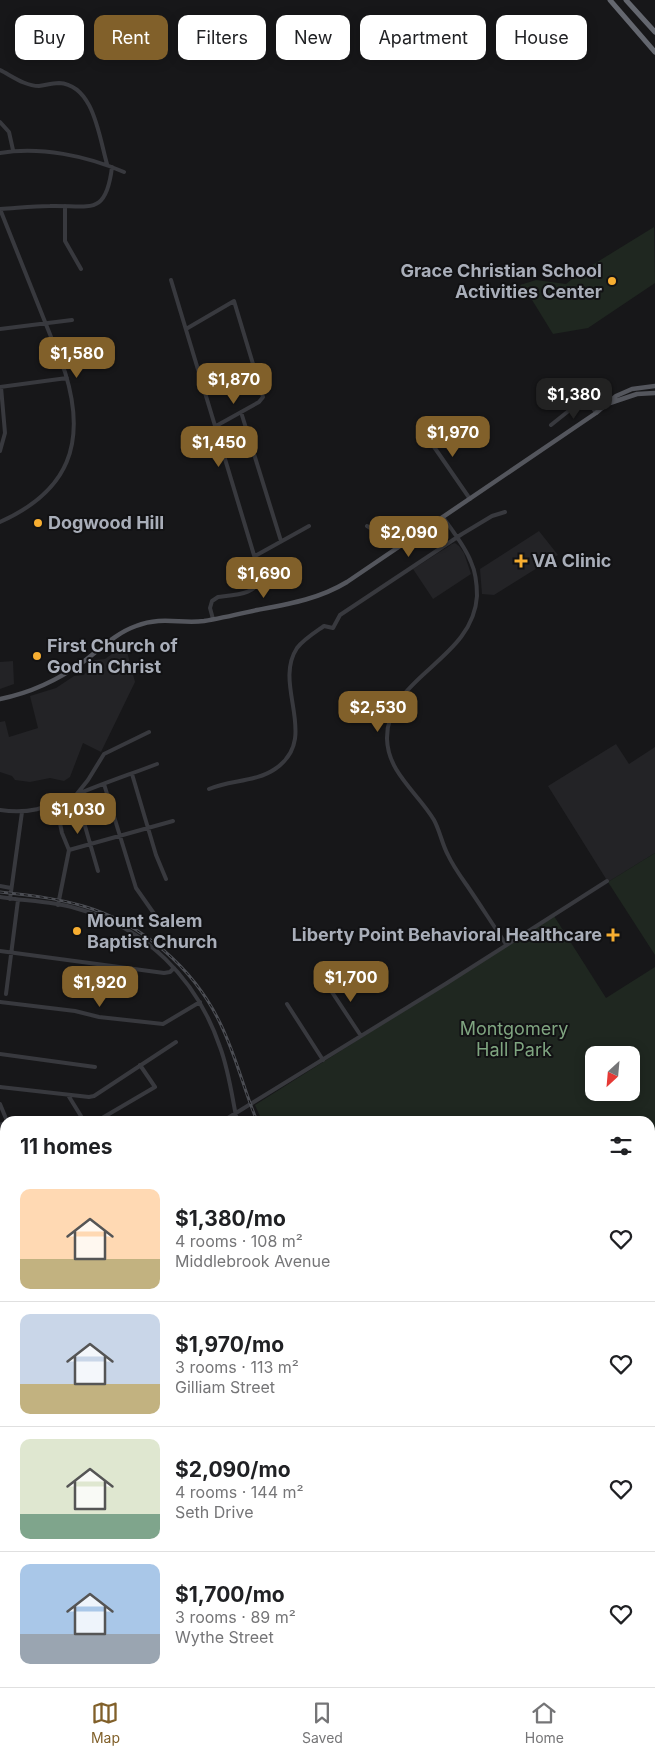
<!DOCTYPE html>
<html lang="en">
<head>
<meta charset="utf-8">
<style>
	:root { --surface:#fff; --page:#f6f6f6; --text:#202124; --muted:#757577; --line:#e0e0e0; --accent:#81602a }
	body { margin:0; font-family:Inter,sans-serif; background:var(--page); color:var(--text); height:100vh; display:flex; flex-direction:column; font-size:19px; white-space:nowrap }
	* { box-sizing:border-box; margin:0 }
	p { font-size:16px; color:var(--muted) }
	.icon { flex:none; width:28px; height:28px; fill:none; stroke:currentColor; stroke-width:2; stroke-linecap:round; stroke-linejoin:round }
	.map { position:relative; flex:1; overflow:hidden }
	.panel { position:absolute; left:0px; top:1116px; width:655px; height:571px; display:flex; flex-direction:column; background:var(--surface); border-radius:15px 15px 0 0; box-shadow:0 2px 12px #0003 }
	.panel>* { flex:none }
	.top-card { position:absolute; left:15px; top:15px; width:625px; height:45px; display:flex; gap:10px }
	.needle { width:32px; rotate:206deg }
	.buttons { position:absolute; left:585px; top:1046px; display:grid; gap:10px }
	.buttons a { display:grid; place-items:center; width:55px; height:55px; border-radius:10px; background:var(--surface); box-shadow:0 2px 12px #0003; font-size:25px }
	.price { position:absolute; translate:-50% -42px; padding:0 11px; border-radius:10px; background:var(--accent); color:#fff; font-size:16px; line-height:32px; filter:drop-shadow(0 1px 2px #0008) }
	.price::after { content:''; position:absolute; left:50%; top:30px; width:15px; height:11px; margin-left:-8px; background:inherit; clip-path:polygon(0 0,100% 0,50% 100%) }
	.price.current { background:#222; color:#fff }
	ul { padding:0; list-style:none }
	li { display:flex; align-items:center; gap:15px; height:125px; padding:0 20px }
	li+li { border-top:1px solid var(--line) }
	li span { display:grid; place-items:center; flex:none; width:140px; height:100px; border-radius:10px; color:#555 }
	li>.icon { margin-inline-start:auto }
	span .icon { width:60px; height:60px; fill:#fffc; stroke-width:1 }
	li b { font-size:21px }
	h2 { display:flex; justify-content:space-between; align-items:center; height:60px; padding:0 20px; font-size:21px }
	.pill { padding:0 18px; border-radius:10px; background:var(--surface); box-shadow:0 2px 12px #0003; font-size:18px; line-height:45px }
	.pill.current { background:var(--accent); color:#fff }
	.menu { display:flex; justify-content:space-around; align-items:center; height:70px; border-top:1px solid var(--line); background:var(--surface); font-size:14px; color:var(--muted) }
	.menu a { display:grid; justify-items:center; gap:2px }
	.menu .current { color:var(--accent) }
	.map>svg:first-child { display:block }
	.built { fill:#232326 }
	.green { fill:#1f2720; fill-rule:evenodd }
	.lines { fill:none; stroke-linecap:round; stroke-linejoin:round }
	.minor { stroke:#38393e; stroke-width:4 }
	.major { stroke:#54565d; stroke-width:4.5 }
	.highway { stroke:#64676f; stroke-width:5 }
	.rail-casing { stroke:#4b4d53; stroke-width:3 }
	.rail { stroke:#121214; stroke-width:1; stroke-dasharray:4; stroke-linecap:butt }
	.poi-dot { fill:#f7ae31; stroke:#121214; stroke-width:2 }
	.labels { text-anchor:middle; stroke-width:4; stroke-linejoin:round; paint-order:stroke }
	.poi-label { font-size:18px; font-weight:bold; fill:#a9aeb9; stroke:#121214; text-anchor:start }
	.park-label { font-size:18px; fill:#7fa580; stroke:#121214 }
</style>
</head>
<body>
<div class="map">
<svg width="655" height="1687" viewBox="0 0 655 1687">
	<rect width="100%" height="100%" fill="#171719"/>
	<path class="built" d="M539 531 558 555 494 595 482 594 480 569Z
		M455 543 459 546 464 553 471 574 433 599 413 569 452 544Z
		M125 644 135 682 101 752 83 743 70 777 64 781 50 778 30 782 15 780 12 776 0 772V722L5 721 9 737 38 728 30 696 56 688 74 676 84 675 95 660 105 659Z
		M13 661 14 684 0 689V662Z
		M616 744 629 764 655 747V853L608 882 548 786Z"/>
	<path class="green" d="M654 227 655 283 588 328 553 334 529 295 520 285 536 280 566 284 581 272Z
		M655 853V955L608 882Z
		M554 916 606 998 655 967V1368H650V1121H262L255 1105ZM594 1055H631V1092H594Z
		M0 1634 5 1642V1682L31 1683 34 1687H0Z"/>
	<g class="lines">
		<path class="minor" d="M0 70C12 76 25 86 39 86 46 85 52 83 59 83 94 85 99 137 107 164
			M0 122 9 132 13 150
			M0 153C40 146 87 156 124 172
			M65 206V241L81 269
			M0 209 65 372C87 443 69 491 0 522
			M0 209C17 208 33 206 50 206 90 205 106 217 112 167
			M171 280 260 575C260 595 233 595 218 597L212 601 210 608 213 619
			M0 329 72 320
			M186 329 234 301 263 397 259 402 216 426
			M0 387 67 378
			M241 412 281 541
			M551 425 586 397 596 413
			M421 428 470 499
			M0 451 5 433 1 387
			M443 517C453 532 465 546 471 562 476 573 477 584 477 596 473 661 386 676 387 739 388 773 418 793 434 820 440 831 442 844 448 855 453 866 461 877 468 887 481 906 493 925 506 944
			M367 526 390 540 397 548
			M255 556 309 526
			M132 774 156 855 166 879
			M104 784 136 888 155 915
			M209 789C230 780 256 782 275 769 321 738 272 686 297 648 304 639 314 633 324 626L333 628 340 615 462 534 492 516 505 512
			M56 804 62 833 69 850 58 905
			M0 810C32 815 49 806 78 794 104 783 131 774 157 764
			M69 850 173 821
			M98 871 76 795 88 780 104 754 149 732
			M0 886 11 888
			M0 897C25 901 51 901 75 908 146 927 197 979 220 1047 229 1071 232 1097 237 1121
			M10 899 22 812
			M0 951 164 973 170 972 174 968
			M324 980 361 1036
			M6 994 18 900
			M0 1002 75 1011 99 1017 163 1024 200 1002
			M287 1004 323 1060
			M0 1054 95 1067
			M0 1087 89 1097 94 1096 176 1042
			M68 1095 84 1121
			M0 1104 7 1121
			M97 1121 155 1087 140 1065
			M223 1121 447 983 607 881
			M0 1125 5 1123
			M0 1193 5 1205
			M0 1209H5
			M0 1246 5 1253
			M0 1271 5 1267
			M0 1332 5 1328
			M0 1360 5 1355
			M650 1416 655 1417
			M0 1421 5 1416
			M0 1483 5 1489
			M650 1499 655 1502
			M0 1546 5 1542
			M650 1551 655 1552
			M0 1592 5 1598
			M650 1678 655 1679
			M78 1682 82 1687
			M173 1682 177 1687
			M236 1682 240 1687
			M526 1682V1687
			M567 1685 581 1682
			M51 1687 57 1682
			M129 1687 135 1682
			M207 1687 212 1682
			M388 1687 392 1682"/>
		<path class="major" d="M610 403 637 394 655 393
			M0 699C30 693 58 680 83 662 100 649 116 633 136 626 162 616 180 624 204 621 222 618 239 614 257 610 289 604 319 599 347 582L596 413 616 396 632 389 655 386
			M0 1341 5 1347
			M301 1682 306 1687"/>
		<path class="highway" d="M610 0 655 52
			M626 0 655 32"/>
		<g class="rail-casing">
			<path id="rail" d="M0 892C28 895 56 898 83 906 142 923 195 969 221 1025 236 1056 244 1090 257 1121
				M650 1373H655"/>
		</g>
		<use href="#rail" class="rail"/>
	</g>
	<g class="poi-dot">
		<circle cx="612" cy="281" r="5"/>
		<circle cx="38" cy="523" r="5"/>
		<path d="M518.5 553.5h5v5h5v5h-5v5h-5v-5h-5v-5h5z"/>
		<circle cx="37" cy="656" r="5"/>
		<circle cx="77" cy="931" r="5"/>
		<path d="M610.5 927.5h5v5h5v5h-5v5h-5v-5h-5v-5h5z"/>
	</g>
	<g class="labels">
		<g class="poi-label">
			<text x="602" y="277" text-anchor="end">Grace Christian School<tspan x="602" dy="21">Activities Center</tspan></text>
			<text x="48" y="529">Dogwood Hill</text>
			<text x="532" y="567">VA Clinic</text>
			<text x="47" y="652">First Church of<tspan x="47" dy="21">God in Christ</tspan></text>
			<text x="87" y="927">Mount Salem<tspan x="87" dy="21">Baptist Church</tspan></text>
			<text x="602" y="941" text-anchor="end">Liberty Point Behavioral Healthcare</text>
		</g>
		<g class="park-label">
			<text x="514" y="1035">Montgomery<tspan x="514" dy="21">Hall Park</tspan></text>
		</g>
	</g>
</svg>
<div class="buttons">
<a><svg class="needle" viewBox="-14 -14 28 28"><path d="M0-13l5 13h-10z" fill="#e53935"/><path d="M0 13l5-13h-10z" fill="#757577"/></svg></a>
</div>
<b class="price" style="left:77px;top:379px">$1,580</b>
<b class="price" style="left:234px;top:405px">$1,870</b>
<b class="price current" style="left:574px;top:420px">$1,380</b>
<b class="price" style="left:453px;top:458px">$1,970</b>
<b class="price" style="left:219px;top:468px">$1,450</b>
<b class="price" style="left:409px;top:558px">$2,090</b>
<b class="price" style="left:264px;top:599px">$1,690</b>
<b class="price" style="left:378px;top:733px">$2,530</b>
<b class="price" style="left:78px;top:835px">$1,030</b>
<b class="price" style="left:351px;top:1003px">$1,700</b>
<b class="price" style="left:100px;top:1008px">$1,920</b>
<div class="top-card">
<a class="pill">Buy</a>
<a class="pill current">Rent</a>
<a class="pill">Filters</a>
<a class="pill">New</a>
<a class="pill">Apartment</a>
<a class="pill">House</a>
</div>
<section class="panel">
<h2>11 homes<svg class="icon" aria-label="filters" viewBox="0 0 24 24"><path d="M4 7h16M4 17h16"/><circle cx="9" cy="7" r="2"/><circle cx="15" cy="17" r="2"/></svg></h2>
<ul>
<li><span style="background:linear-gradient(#ffd9b3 70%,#c2b280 0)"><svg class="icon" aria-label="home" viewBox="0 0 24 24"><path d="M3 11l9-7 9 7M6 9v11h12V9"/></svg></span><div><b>$1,380/mo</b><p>4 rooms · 108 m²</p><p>Middlebrook Avenue</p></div><svg class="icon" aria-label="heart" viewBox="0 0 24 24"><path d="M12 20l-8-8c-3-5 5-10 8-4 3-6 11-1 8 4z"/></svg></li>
<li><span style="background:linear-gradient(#c9d6e8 70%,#c2b280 0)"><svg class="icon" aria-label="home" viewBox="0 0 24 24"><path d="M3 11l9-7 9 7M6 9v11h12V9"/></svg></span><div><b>$1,970/mo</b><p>3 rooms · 113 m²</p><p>Gilliam Street</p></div><svg class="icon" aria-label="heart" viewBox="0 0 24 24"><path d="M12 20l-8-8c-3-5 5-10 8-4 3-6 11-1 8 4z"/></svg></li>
<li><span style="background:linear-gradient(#dfe7d0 75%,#7fa58c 0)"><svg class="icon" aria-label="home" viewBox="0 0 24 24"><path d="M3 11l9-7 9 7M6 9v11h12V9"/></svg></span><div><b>$2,090/mo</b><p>4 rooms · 144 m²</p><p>Seth Drive</p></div><svg class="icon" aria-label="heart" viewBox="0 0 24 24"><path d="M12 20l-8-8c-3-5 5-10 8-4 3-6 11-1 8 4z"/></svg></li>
<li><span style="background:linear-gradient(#a9c7e8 70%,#9aa5b1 0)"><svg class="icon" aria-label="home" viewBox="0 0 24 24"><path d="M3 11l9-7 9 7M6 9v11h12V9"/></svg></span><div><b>$1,700/mo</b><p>3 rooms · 89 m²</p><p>Wythe Street</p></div><svg class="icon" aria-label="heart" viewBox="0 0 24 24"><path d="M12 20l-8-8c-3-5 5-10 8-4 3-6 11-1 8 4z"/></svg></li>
</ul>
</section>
</div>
<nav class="menu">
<a class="current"><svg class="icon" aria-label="map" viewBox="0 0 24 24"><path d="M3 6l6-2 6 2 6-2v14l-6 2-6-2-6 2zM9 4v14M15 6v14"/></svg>Map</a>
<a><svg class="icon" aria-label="saved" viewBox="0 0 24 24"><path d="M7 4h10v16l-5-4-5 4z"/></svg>Saved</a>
<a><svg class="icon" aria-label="home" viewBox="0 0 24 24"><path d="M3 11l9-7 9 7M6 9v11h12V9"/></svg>Home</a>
</nav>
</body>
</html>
